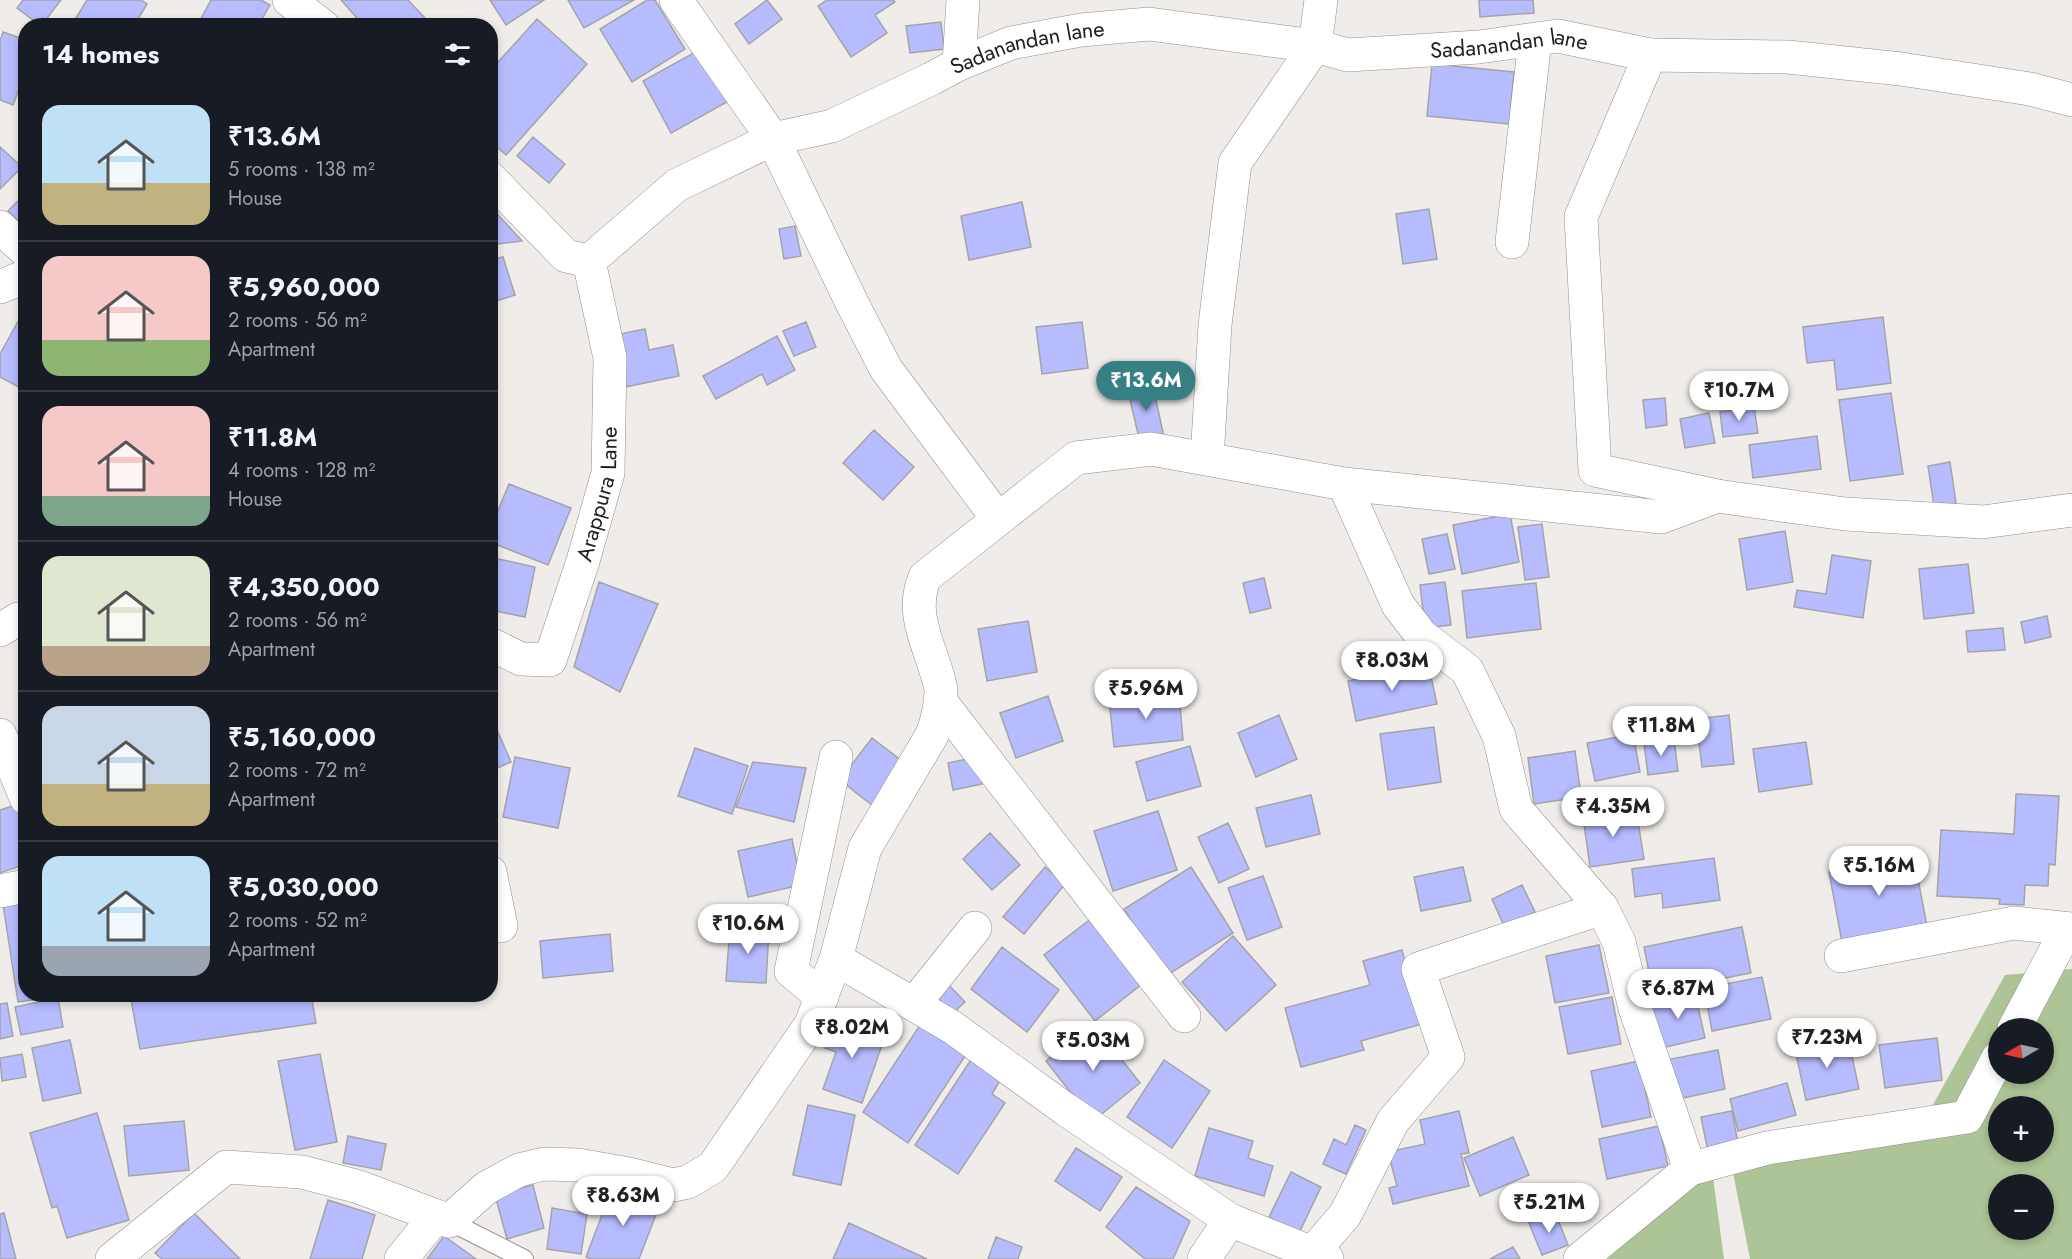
<!DOCTYPE html>
<html lang="en">
<head>
<meta charset="utf-8">
<style>
	:root { --surface:#171b24; --page:#20242c; --text:#f1f3f6; --muted:#9ea1a6; --line:#363941; --accent:#367f83 }
	body { margin:0; font-family:Jost,sans-serif; background:var(--page); color:var(--text); height:100vh; display:flex; flex-direction:column; font-size:22px; white-space:nowrap }
	* { box-sizing:border-box; margin:0 }
	p { font-size:20px; color:var(--muted) }
	.icon { flex:none; width:33px; height:33px; fill:none; stroke:currentColor; stroke-width:2; stroke-linecap:round; stroke-linejoin:round }
	.map { position:relative; flex:1; overflow:hidden }
	.details { position:absolute; left:18px; top:18px; width:480px; height:984px; display:flex; flex-direction:column; background:var(--surface); border-radius:24px; box-shadow:0 3px 9px #0003 }
	.details>* { flex:none }
	.needle { width:39px; rotate:261deg }
	.controls { position:absolute; left:1988px; top:1018px; display:grid; gap:12px }
	.controls a { display:grid; place-items:center; width:66px; height:66px; border-radius:50%; background:var(--surface); box-shadow:0 3px 9px #0003; font-size:30px }
	.price { position:absolute; translate:-50% -51px; padding:0 14px; border-radius:21px; background:#fff; color:#222; font-size:20px; line-height:39px; filter:drop-shadow(0 2px 3px #0008) }
	.price::after { content:''; position:absolute; left:50%; top:36px; width:18px; height:14px; margin-left:-9px; background:inherit; clip-path:polygon(0 0,100% 0,50% 100%) }
	.price.current { background:var(--accent); color:#fff }
	ul { padding:0; list-style:none }
	li { display:flex; align-items:center; gap:18px; height:150px; padding:0 24px }
	li+li { border-top:2px solid var(--line) }
	li span { display:grid; place-items:center; flex:none; width:168px; height:120px; border-radius:18px; color:#555 }
	li>.icon { margin-inline-start:auto }
	span .icon { width:72px; height:72px; fill:#fffc; stroke-width:1 }
	li b { font-size:26px }
	h2 { display:flex; justify-content:space-between; align-items:center; height:72px; padding:0 24px; font-size:26px }
	.map>svg:first-child { display:block }
	.green { fill:#adc496; fill-rule:evenodd }
	.building { fill:#b7bcff; stroke:#a4a4a8; stroke-width:1.5 }
	.lines { fill:none; stroke-linecap:round; stroke-linejoin:round }
	.service-casing { stroke:#928f8d; stroke-width:20 }
	.minor-casing { stroke:#928f8d; stroke-width:34 }
	.service { stroke:#fff; stroke-width:18 }
	.minor { stroke:#fff; stroke-width:33 }
	.labels { text-anchor:middle; stroke-width:4.5; stroke-linejoin:round; paint-order:stroke }
	.street-label { font-size:22px; fill:#222120; stroke:#fcfaf7 }
</style>
</head>
<body>
<div class="map">
<svg width="2072" height="1259" viewBox="0 0 2072 1259">
	<rect width="100%" height="100%" fill="#efece9"/>
	<path class="green" d="M2072 969V1259H1750L1730 1157 1930 1110 2005 975ZM1998 1029H2043V1074H1998ZM1998 1107H2043V1152H1998ZM1998 1185H2043V1230H1998Z
		M1712 1170 1724 1259H1588Z"/>
	<path class="building" d="M23 0H61L41 26 17 8Z
		M87 0H141L147 4 134 26H71Z
		M211 0H261L270 5 258 26H204L199 22Z
		M341 0H408L425 18 417 26H364Z
		M490 0H544L506 25Z
		M568 0H634L584 28Z
		M647 0H655L685 49 632 82 600 29Z
		M767 0 782 19 749 44 735 24Z
		M827 0H893L895 2 875 15 887 33 851 57 818 6Z
		M1479 0H1533L1534 13 1480 17Z
		M537 19 587 64 506 155 490 141V71Z
		M941 22 944 49 910 53 906 26Z
		M3 32 26 40V70L13 105 0 100V41Z
		M699 50 727 102 671 133 643 81Z
		M1432 64 1514 72 1509 124 1427 116Z
		M533 137 565 164 549 183 517 156Z
		M0 147 22 167 0 189Z
		M26 193V228L8 211Z
		M1022 202 1031 247 969 260 961 216Z
		M490 206 522 241 490 245Z
		M1429 209 1437 259 1403 264 1396 214Z
		M795 226 801 256 784 259 779 229Z
		M503 257 515 295 490 303V260Z
		M26 307V391L0 377V354Z
		M1883 317 1891 383 1837 390 1834 360 1807 363 1803 327Z
		M806 322 816 347 794 356 783 331Z
		M1082 322 1088 368 1042 374 1036 327Z
		M645 329 649 350 673 345 679 376 625 387 615 335Z
		M777 336 795 370 767 385 762 374 716 399 703 376Z
		M1152 382 1164 437 1140 442 1127 387Z
		M1891 393 1903 474 1850 481 1839 400Z
		M1665 398 1667 425 1646 428 1643 400Z
		M1754 407 1758 433 1723 437 1720 412Z
		M1709 413 1715 443 1685 448 1680 419Z
		M874 430 914 467 883 500 843 463Z
		M1817 436 1821 469 1753 478 1749 445Z
		M1950 462 1956 503 1934 506 1928 466Z
		M509 484 571 508 548 565 490 542V530Z
		M1510 514 1519 562 1462 574 1453 525Z
		M1542 524 1549 577 1525 580 1518 527Z
		M1785 531 1793 582 1747 590 1739 539Z
		M1447 534 1455 569 1429 574 1422 539Z
		M1832 555 1871 561 1863 618 1794 607 1797 590 1826 594Z
		M494 558 535 567 525 617 490 610V576Z
		M1968 564 1974 613 1924 619 1919 569Z
		M1264 578 1271 608 1250 613 1243 583Z
		M599 582 658 604 620 692 574 667Z
		M1445 582 1451 625 1425 628 1420 585Z
		M1536 583 1541 629 1467 638 1462 591Z
		M2047 616 2051 637 2025 643 2021 622Z
		M1028 621 1037 672 987 681 978 629Z
		M2003 628 2005 650 1968 652 1966 631Z
		M1428 663 1437 704 1356 721 1348 681Z
		M1179 693 1183 740 1114 747 1109 699Z
		M1048 696 1063 741 1016 758 1000 713Z
		M490 714 511 762 490 771Z
		M1279 715 1297 759 1256 777 1238 733Z
		M1729 715 1734 764 1702 767 1696 719Z
		M1434 727 1441 782 1388 790 1380 734Z
		M1633 734 1640 772 1595 781 1587 743Z
		M872 738 906 764 873 806 840 780Z
		M1674 739 1678 771 1648 775 1644 743Z
		M1806 742 1812 784 1759 792 1753 749Z
		M1190 746 1201 786 1147 801 1136 762Z
		M695 748 748 766 732 814 678 796Z
		M1575 751 1581 797 1534 804 1528 758Z
		M515 757 570 768 558 828 503 817Z
		M977 757 982 784 953 790 948 763Z
		M753 762 806 768 794 822 736 807Z
		M2016 794 2059 796 2055 865 2049 864 2048 886 2025 885 2024 905 1999 904 2000 899 1937 896 1941 830 2014 834Z
		M1311 795 1320 834 1266 847 1256 808Z
		M22 803 26 814V864L0 873V810Z
		M1636 809 1644 859 1590 867 1583 817Z
		M1158 811 1177 870 1113 891 1094 831Z
		M1228 823 1249 869 1219 883 1198 837Z
		M990 833 1020 865 992 890 963 859Z
		M792 839 801 885 748 897 738 851Z
		M1912 848 1927 926 1842 942 1829 872 1870 865 1868 856Z
		M1714 858 1720 900 1663 908 1662 893 1635 897 1632 869Z
		M1045 867 1065 884 1024 934 1003 917Z
		M1191 867 1233 933 1166 976 1124 909Z
		M1463 867 1471 901 1421 911 1414 877Z
		M1263 876 1282 927 1247 940 1228 888Z
		M1522 885 1535 912 1504 926 1492 899Z
		M26 900V994H52L53 997 18 1002 3 904Z
		M1092 918 1142 984 1095 1021 1044 955Z
		M730 927 769 929 766 983 726 981Z
		M1742 927 1751 973 1653 992 1644 947Z
		M610 934 613 971 543 978 540 941Z
		M1233 936 1276 985 1226 1031 1182 982Z
		M1599 945 1609 993 1555 1003 1546 956Z
		M1002 947 1059 990 1027 1032 971 989Z
		M1402 950 1422 1024 1361 1041 1364 1050 1301 1067 1285 1008 1370 985 1363 961Z
		M1762 977 1771 1019 1712 1031 1704 988Z
		M945 981 965 1002 952 1014 933 993Z
		M1695 993 1705 1038 1661 1048 1650 1003Z
		M130 994H311L316 1023 140 1049Z
		M1612 997 1621 1044 1568 1054 1559 1007Z
		M58 998 63 1027 21 1035 15 1007Z
		M7 1003 13 1036 0 1039V1004Z
		M835 1018 885 1036 862 1103 823 1089 836 1052 825 1048Z
		M922 1022 967 1053 908 1143 863 1112Z
		M1093 1023 1140 1083 1093 1121 1046 1061Z
		M1848 1038 1859 1089 1806 1100 1795 1049Z
		M1937 1038 1942 1080 1885 1088 1879 1045Z
		M70 1040 81 1093 43 1101 32 1048Z
		M1718 1050 1725 1089 1674 1100 1666 1060Z
		M976 1052 1005 1072 992 1094 1005 1103 958 1174 915 1145Z
		M22 1054 26 1077 2 1081 0 1058Z
		M320 1054 337 1142 295 1150 278 1061Z
		M1164 1060 1210 1091 1172 1148 1127 1117Z
		M1639 1061 1651 1117 1602 1127 1591 1071Z
		M1787 1083 1796 1115 1738 1131 1730 1099Z
		M808 1105 855 1115 841 1185 793 1175Z
		M1459 1111 1469 1153 1461 1154 1469 1186 1393 1204 1389 1188 1397 1186 1388 1152 1425 1144 1420 1120Z
		M1732 1111 1739 1149 1709 1156 1701 1117Z
		M97 1113 129 1220 67 1238 57 1206 52 1208 30 1133Z
		M184 1121 189 1170 129 1176 124 1126Z
		M1355 1125 1366 1130 1346 1174 1323 1164 1334 1139 1346 1145Z
		M1659 1126 1668 1166 1607 1179 1599 1139Z
		M1209 1128 1253 1141 1248 1158 1273 1166 1264 1196 1195 1176Z
		M348 1136 386 1144 381 1170 343 1163Z
		M1513 1137 1529 1175 1480 1196 1464 1158Z
		M1076 1148 1122 1177 1100 1211 1055 1181Z
		M1291 1172 1321 1187 1299 1233 1269 1217Z
		M533 1185 544 1228 507 1239 495 1195Z
		M613 1186 660 1204 639 1259H591L586 1257Z
		M1136 1187 1190 1221 1173 1259H1145L1106 1227Z
		M328 1200 375 1215 362 1259H310Z
		M552 1208 587 1214 581 1254 547 1249Z
		M1555 1212 1568 1245 1542 1255 1529 1223Z
		M4 1213 16 1259H0V1214Z
		M194 1213 240 1259H162L155 1253Z
		M849 1223 927 1259H833Z
		M444 1236 476 1259H427Z
		M996 1237 1022 1247 1018 1259H988Z
		M1513 1247 1520 1259H1490Z"/>
	<g class="lines">
		<g class="service-casing">
			<path id="service" d="M449 1221 524 1259"/>
		</g>
		<g class="minor-casing">
			<g id="minor">
				<path d="M289 0 323 26"/>
				<path d="M676 0 773 139 852 303 886 369 998 519"/>
				<path d="M959 64 963 0"/>
				<path d="M2072 100 2030 89 1901 69 1788 57 1650 55 1581 217 1595 470 1717 496 1845 514 1983 522 2072 510"/>
				<path id="s1" d="M490 178 566 256 589 261 677 185 773 139 832 126 931 79 959 64 1011 43 1081 30 1149 24 1315 46 1348 55 1479 47 1558 36 1650 55"/>
				<path d="M0 227 26 251"/>
				<path d="M1512 242 1535 40"/>
				<path d="M0 287 26 276"/>
				<path d="M1207 459 1215 325 1235 163 1315 46 1321 0"/>
				<path d="M1344 484 1398 605 1422 636 1467 670 1499 736 1516 809 1602 908 1619 942 1635 1008 1690 1169"/>
				<path d="M0 630 18 619"/>
				<path id="s2" d="M490 644 521 659 550 660 583 561 608 473 610 358 589 261"/>
				<path d="M941 702 1184 1016"/>
				<path d="M0 735 26 798"/>
				<path d="M490 872 501 926"/>
				<path d="M0 891 26 886"/>
				<path d="M1841 956 2014 923 2072 929"/>
				<path d="M836 959 952 1027 1065 1109 1230 1220"/>
				<path d="M822 997 791 971 836 757"/>
				<path d="M914 1004 975 928"/>
				<path d="M2014 1029 2067 929"/>
				<path d="M436 1216 449 1221 486 1188 519 1170 544 1164 578 1165 629 1174 673 1185 688 1182 713 1167 811 1024 836 959 865 848 932 735C938 719 941 706 941 689 933 650 908 616 925 577L1076 458 1151 449 1344 484 1661 517 1717 496"/>
				<path d="M1313 1252 1345 1215 1393 1121 1448 1057 1418 969 1602 908"/>
				<path d="M112 1259 226 1167 302 1172 359 1187 436 1216 401 1259"/>
				<path d="M1204 1259 1230 1220 1327 1259"/>
				<path d="M1580 1259 1690 1169 1767 1148 1967 1117 1998 1058"/>
			</g>
		</g>
		<use href="#service" class="service"/>
		<use href="#minor" class="minor"/>
	</g>
	<g class="labels">
		<g class="street-label">
			<text dy="8" stroke="none"><textPath href="#s1" startOffset="1116">Sadanandan lane</textPath></text>
			<text dy="8" stroke="none"><textPath href="#s1" startOffset="628">Sadanandan lane</textPath></text>
			<text dy="8" stroke="none"><textPath href="#s2" startOffset="237">Arappura Lane</textPath></text>
		</g>
	</g>
</svg>
<div class="controls">
<a><svg class="needle" viewBox="-14 -14 28 28"><path d="M0-13l5 13h-10z" fill="#e53935"/><path d="M0 13l5-13h-10z" fill="#9ea1a6"/></svg></a>
<a>+</a>
<a>−</a>
</div>
<b class="price current" style="left:1146px;top:412px">₹13.6M</b>
<b class="price" style="left:1739px;top:422px">₹10.7M</b>
<b class="price" style="left:1392px;top:692px">₹8.03M</b>
<b class="price" style="left:1146px;top:720px">₹5.96M</b>
<b class="price" style="left:1661px;top:757px">₹11.8M</b>
<b class="price" style="left:1613px;top:838px">₹4.35M</b>
<b class="price" style="left:1879px;top:897px">₹5.16M</b>
<b class="price" style="left:748px;top:955px">₹10.6M</b>
<b class="price" style="left:1678px;top:1020px">₹6.87M</b>
<b class="price" style="left:852px;top:1059px">₹8.02M</b>
<b class="price" style="left:1827px;top:1069px">₹7.23M</b>
<b class="price" style="left:1093px;top:1072px">₹5.03M</b>
<b class="price" style="left:623px;top:1227px">₹8.63M</b>
<b class="price" style="left:1549px;top:1234px">₹5.21M</b>
<section class="details">
<h2>14 homes<svg class="icon" aria-label="filters" viewBox="0 0 24 24"><path d="M4 7h16M4 17h16"/><circle cx="9" cy="7" r="2"/><circle cx="15" cy="17" r="2"/></svg></h2>
<ul>
<li><span style="background:linear-gradient(#bfe0f5 65%,#c2b280 0)"><svg class="icon" aria-label="home" viewBox="0 0 24 24"><path d="M3 11l9-7 9 7M6 9v11h12V9"/></svg></span><div><b>₹13.6M</b><p>5 rooms · 138 m²</p><p>House</p></div></li>
<li><span style="background:linear-gradient(#f6c9c9 70%,#8fb573 0)"><svg class="icon" aria-label="home" viewBox="0 0 24 24"><path d="M3 11l9-7 9 7M6 9v11h12V9"/></svg></span><div><b>₹5,960,000</b><p>2 rooms · 56 m²</p><p>Apartment</p></div></li>
<li><span style="background:linear-gradient(#f6c9c9 75%,#7fa58c 0)"><svg class="icon" aria-label="home" viewBox="0 0 24 24"><path d="M3 11l9-7 9 7M6 9v11h12V9"/></svg></span><div><b>₹11.8M</b><p>4 rooms · 128 m²</p><p>House</p></div></li>
<li><span style="background:linear-gradient(#dfe7d0 75%,#b9a48a 0)"><svg class="icon" aria-label="home" viewBox="0 0 24 24"><path d="M3 11l9-7 9 7M6 9v11h12V9"/></svg></span><div><b>₹4,350,000</b><p>2 rooms · 56 m²</p><p>Apartment</p></div></li>
<li><span style="background:linear-gradient(#c9d6e8 65%,#c2b280 0)"><svg class="icon" aria-label="home" viewBox="0 0 24 24"><path d="M3 11l9-7 9 7M6 9v11h12V9"/></svg></span><div><b>₹5,160,000</b><p>2 rooms · 72 m²</p><p>Apartment</p></div></li>
<li><span style="background:linear-gradient(#bfe0f5 75%,#9aa5b1 0)"><svg class="icon" aria-label="home" viewBox="0 0 24 24"><path d="M3 11l9-7 9 7M6 9v11h12V9"/></svg></span><div><b>₹5,030,000</b><p>2 rooms · 52 m²</p><p>Apartment</p></div></li>
</ul>
</section>
</div>
</body>
</html>
